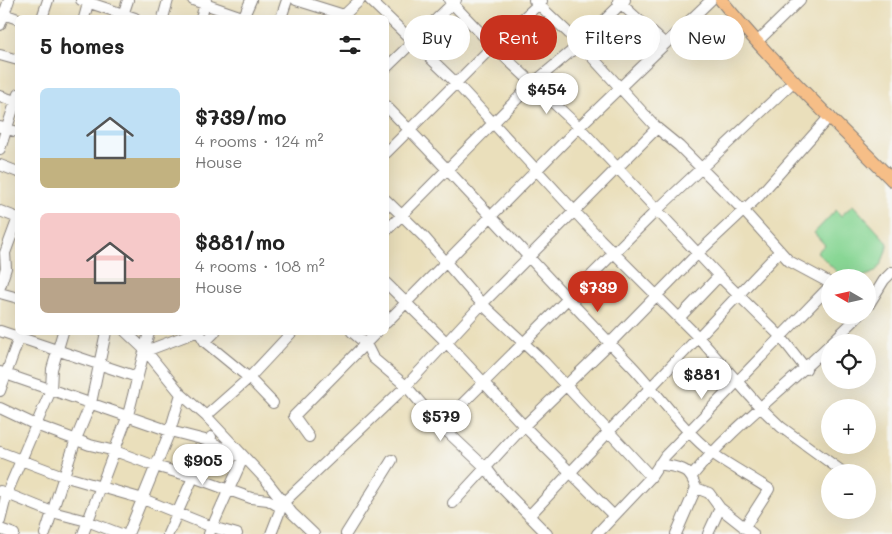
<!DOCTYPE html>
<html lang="en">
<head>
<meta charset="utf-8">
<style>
	:root { --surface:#fff; --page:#f2f2f2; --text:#222; --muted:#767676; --accent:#c8321e }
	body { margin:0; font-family:Mali,sans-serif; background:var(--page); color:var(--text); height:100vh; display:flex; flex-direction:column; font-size:19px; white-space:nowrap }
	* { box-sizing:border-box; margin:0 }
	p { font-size:16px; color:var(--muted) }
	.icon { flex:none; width:28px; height:28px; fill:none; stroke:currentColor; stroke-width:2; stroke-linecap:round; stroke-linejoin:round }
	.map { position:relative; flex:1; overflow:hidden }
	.sheet { position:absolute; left:15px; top:15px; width:374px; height:320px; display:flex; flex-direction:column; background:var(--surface); border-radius:8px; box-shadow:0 5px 20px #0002 }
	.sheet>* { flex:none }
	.hud { position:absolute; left:404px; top:15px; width:412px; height:45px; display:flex; gap:10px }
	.needle { width:32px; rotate:279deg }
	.buttons { position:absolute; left:821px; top:269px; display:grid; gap:10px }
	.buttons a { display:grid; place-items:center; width:55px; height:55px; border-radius:50%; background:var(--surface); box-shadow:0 5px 20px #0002; font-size:25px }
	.price { position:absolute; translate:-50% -42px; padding:0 11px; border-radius:18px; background:#fff; color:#222; font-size:16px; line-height:32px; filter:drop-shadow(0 1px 2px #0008) }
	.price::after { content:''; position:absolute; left:50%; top:30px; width:15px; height:11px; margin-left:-8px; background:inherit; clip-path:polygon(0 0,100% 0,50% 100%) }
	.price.on { background:var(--accent); color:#fff }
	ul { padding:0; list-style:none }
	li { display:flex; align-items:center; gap:15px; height:125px; padding:0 25px }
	li span { display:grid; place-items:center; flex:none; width:140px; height:100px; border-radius:8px; color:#555 }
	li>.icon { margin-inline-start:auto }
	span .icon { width:60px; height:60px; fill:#fffc; stroke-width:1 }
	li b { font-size:21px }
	h2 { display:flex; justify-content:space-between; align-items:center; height:60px; padding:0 25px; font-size:21px }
	.tag { padding:0 18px; border-radius:22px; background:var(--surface); box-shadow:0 5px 20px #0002; font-size:18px; line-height:45px }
	.tag.on { background:var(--accent); color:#fff }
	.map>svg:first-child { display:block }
	.green { fill:#89d795; stroke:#567c68 }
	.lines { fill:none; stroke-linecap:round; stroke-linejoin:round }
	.minor-casing { stroke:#86807b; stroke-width:12 }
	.major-casing { stroke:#86807b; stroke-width:14 }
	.minor { stroke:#fff; stroke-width:10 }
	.major { stroke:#f6be87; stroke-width:12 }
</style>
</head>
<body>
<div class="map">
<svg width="892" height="534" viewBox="0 0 892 534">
	<rect width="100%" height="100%" fill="#f6f6f2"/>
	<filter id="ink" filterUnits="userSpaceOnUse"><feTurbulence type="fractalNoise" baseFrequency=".02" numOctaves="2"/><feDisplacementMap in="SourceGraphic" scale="10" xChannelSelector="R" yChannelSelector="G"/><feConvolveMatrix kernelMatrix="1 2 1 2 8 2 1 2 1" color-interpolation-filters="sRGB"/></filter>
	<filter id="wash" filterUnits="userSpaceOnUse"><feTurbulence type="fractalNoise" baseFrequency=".0096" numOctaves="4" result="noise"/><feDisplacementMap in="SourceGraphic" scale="20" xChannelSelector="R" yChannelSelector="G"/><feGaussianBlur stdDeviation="1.12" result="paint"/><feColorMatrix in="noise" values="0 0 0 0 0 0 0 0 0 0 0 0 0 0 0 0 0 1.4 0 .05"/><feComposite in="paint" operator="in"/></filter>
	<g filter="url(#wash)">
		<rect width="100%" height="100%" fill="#eadfbb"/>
		<path class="green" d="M853 205 888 243C880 275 873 278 842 277L817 252 825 245 814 233 836 210 841 216Z"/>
	</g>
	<g filter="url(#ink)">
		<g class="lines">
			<g class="minor-casing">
				<path id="minor" d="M81 0 135 18
					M193 0 245 18
					M296 0 344 15
					M370 0 457 84 600 239 698 337 759 406 781 427 843 472
					M449 0 493 46 579 127 719 276 781 337 806 369
					M534 0 580 44 657 128 679 146 743 210 789 261 830 283
					M618 1 665 44
					M0 13 18 19
					M42 18 48 0
					M84 18 89 0
					M122 18 128 0
					M163 18 168 0
					M201 18 206 0
					M243 18 251 0
					M281 18 287 0
					M341 18 360 0
					M0 25 9 0
					M757 42 800 0
					M0 55 18 60
					M386 68 456 0
					M0 96 18 102
					M386 106C469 190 547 279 630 364 656 391 683 431 712 453 730 466 751 477 769 489L744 528
					M0 127 18 132
					M0 149 18 94
					M386 153 493 46 542 1
					M0 165 18 172
					M386 200 424 237 482 304 545 363 651 477
					M0 211 18 218
					M386 231 532 84 580 44 625 0
					M386 283 446 342 524 426 614 516
					M0 287 6 268 5 253 18 218
					M0 293 18 298
					M868 306 884 280 892 272
					M679 318 719 276
					M386 323 579 127 711 0
					M0 331 137 377
					M126 332 146 351 181 394 206 416 266 480 292 513 314 534
					M199 332 205 342 249 378 273 403
					M352 332 366 344 373 358 406 386 437 422 487 469 500 486 547 534
					M205 342 215 332
					M832 342 860 315
					M146 351 196 332
					M0 372 170 431 209 441 243 458 209 534
					M0 391 21 332
					M0 408 36 425 90 445 115 451 155 466 193 477 251 498 268 500 280 507
					M206 416 249 378 292 332
					M441 425 657 210 794 81
					M309 437 294 416 377 332
					M0 452 63 476 143 499 212 527 237 534
					M659 464C679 468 689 466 696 488L709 493 720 508 753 534
					M692 476C733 426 785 389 830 344
					M0 491 52 512 87 521 121 534
					M453 503 524 426 610 343 698 253 760 195 830 116
					M529 516 780 251
					M0 521 7 493 51 390 52 369 63 332
					M0 529 14 534
					M45 534 76 439 91 403 106 332
					M83 534 128 415 149 332
					M128 534 170 431 181 394
					M168 534 211 437
					M271 534 283 503 406 386 482 304 657 128
					M346 534 392 460
					M597 534 651 477 665 456 830 286
					M676 534 696 488
					M708 534 720 508"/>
			</g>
			<g class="major-casing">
				<path id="major" d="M721 0C773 64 834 121 892 180"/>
			</g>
			<use href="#minor" class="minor"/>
			<use href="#major" class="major"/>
		</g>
	</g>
</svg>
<div class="buttons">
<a><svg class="needle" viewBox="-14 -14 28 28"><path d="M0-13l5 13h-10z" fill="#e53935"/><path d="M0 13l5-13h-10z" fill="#767676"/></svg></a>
<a><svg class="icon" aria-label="locate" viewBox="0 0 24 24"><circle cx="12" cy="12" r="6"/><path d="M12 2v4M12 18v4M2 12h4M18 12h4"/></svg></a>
<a>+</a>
<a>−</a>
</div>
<b class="price" style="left:547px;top:115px">$454</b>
<b class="price on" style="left:598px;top:313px">$739</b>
<b class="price" style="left:702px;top:400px">$881</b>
<b class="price" style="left:441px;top:442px">$579</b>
<b class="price" style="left:203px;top:486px">$905</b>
<div class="hud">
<a class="tag">Buy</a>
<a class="tag on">Rent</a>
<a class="tag">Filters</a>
<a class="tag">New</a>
</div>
<section class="sheet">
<h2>5 homes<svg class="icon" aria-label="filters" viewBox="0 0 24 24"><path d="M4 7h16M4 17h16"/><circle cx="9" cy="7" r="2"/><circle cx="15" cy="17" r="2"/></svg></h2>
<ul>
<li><span style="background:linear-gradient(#bfe0f5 70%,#c2b280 0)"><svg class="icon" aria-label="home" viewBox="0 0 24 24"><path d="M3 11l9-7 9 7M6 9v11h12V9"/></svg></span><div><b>$739/mo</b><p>4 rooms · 124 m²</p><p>House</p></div></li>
<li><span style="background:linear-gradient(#f6c9c9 65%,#b9a48a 0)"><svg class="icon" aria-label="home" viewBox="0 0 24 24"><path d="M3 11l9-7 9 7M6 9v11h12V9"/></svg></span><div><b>$881/mo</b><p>4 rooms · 108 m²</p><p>House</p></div></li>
</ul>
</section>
</div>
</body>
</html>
